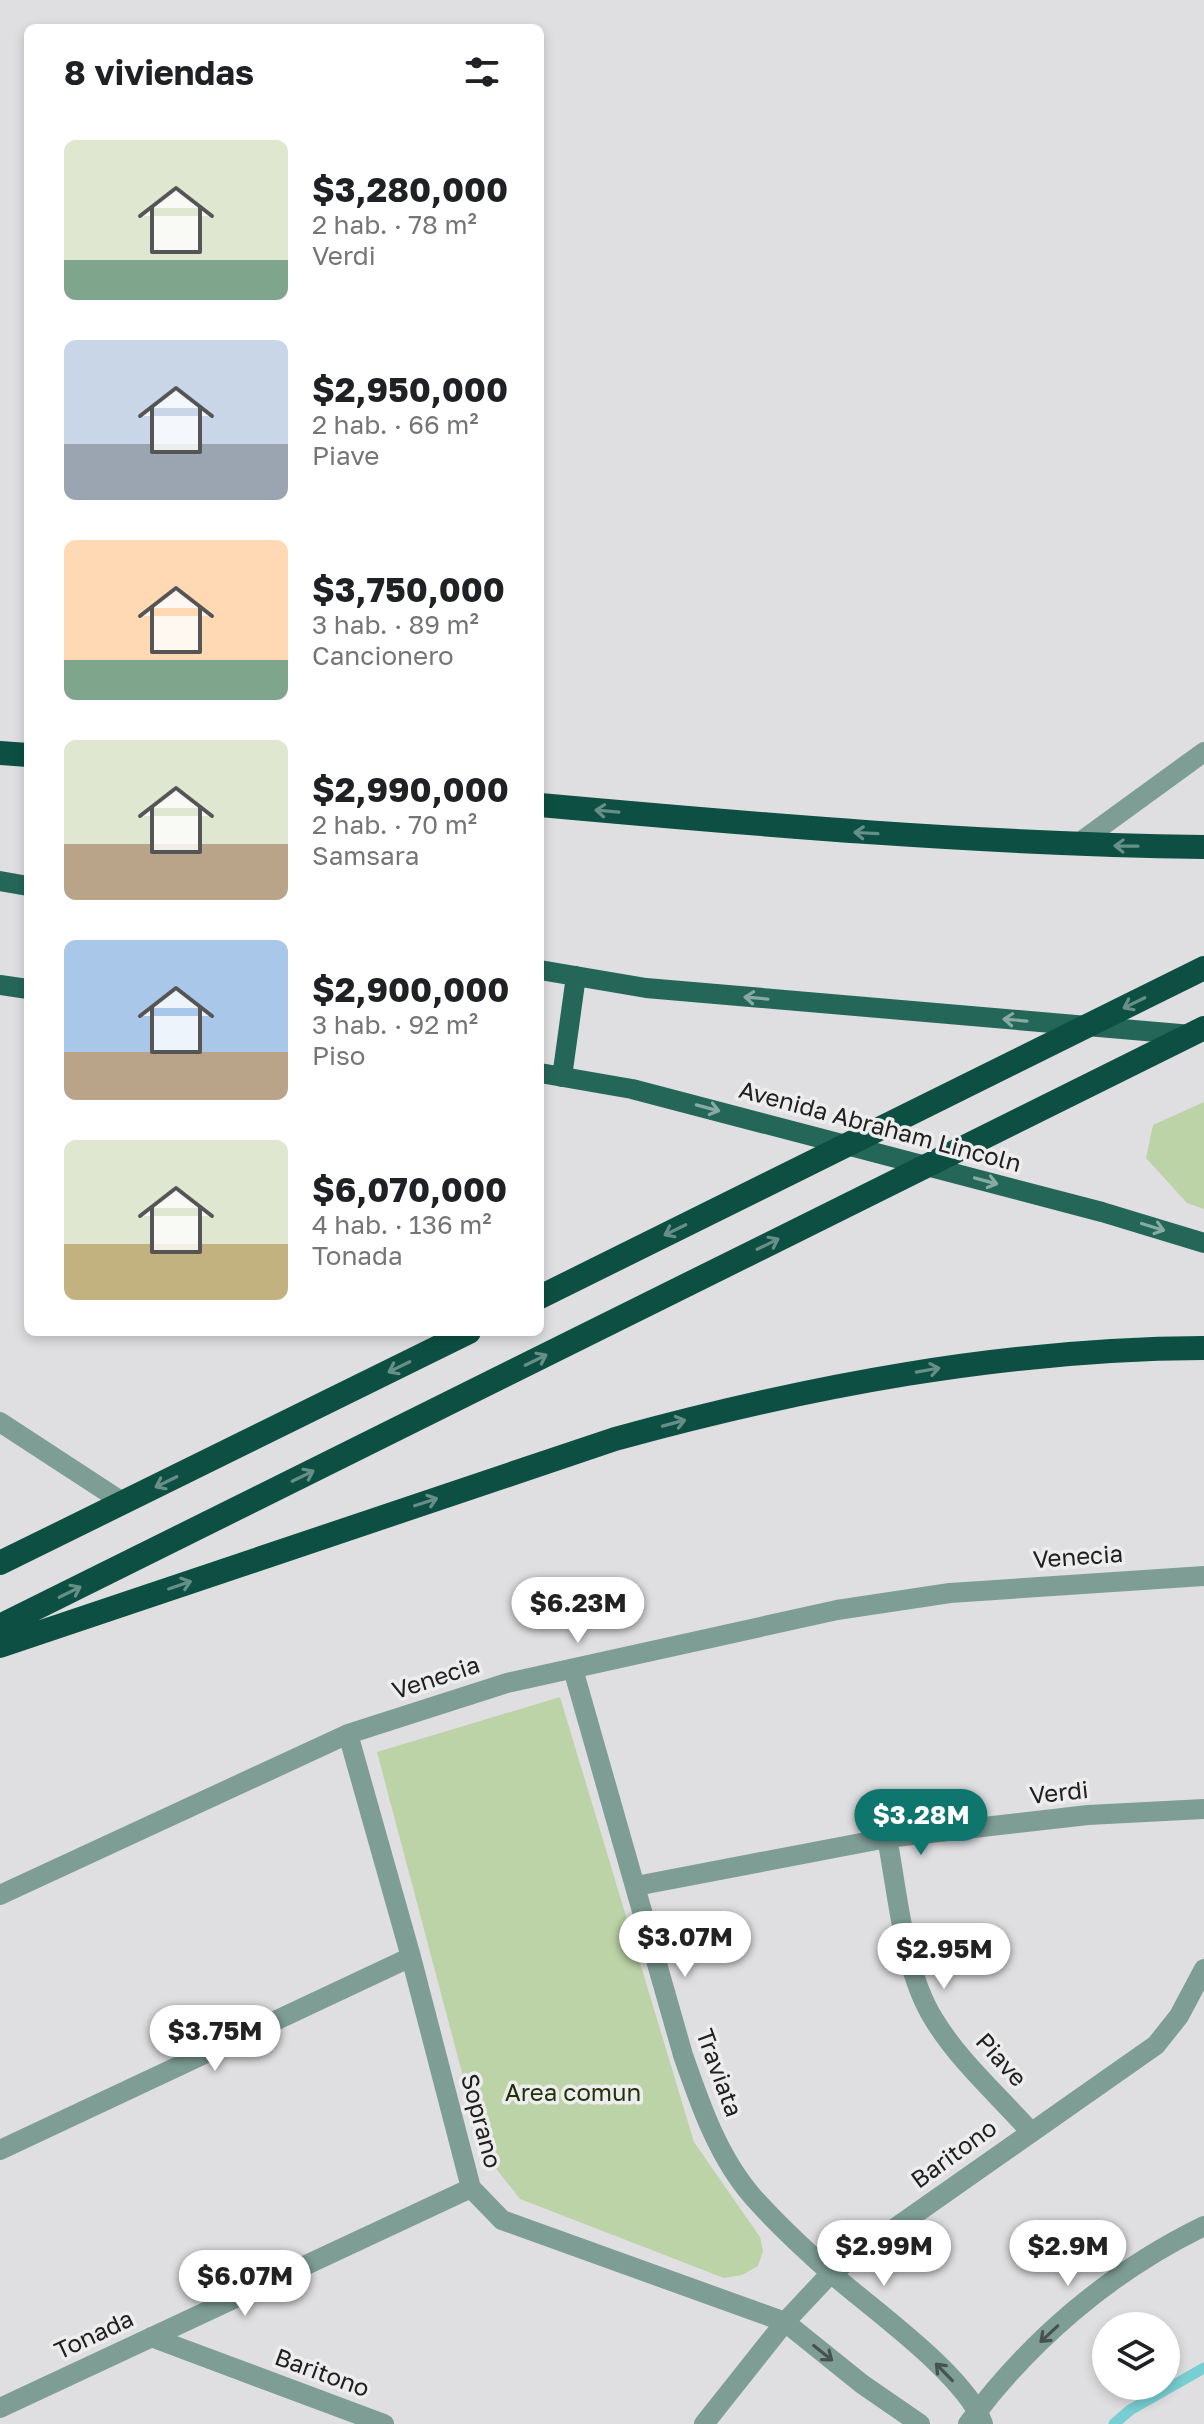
<!DOCTYPE html>
<html lang="es">
<head>
<meta charset="utf-8">
<style>
	:root { --surface:#fff; --page:#f6f6f6; --text:#202124; --muted:#757577; --accent:#0f766e }
	body { margin:0; font-family:"Golos Text",sans-serif; background:var(--page); color:var(--text); height:100vh; display:flex; flex-direction:column; font-size:30px; white-space:nowrap }
	* { box-sizing:border-box; margin:0 }
	p { font-size:26px; color:var(--muted) }
	.icon { flex:none; width:44px; height:44px; fill:none; stroke:currentColor; stroke-width:2; stroke-linecap:round; stroke-linejoin:round }
	.map { position:relative; flex:1; overflow:hidden }
	.drawer { position:absolute; left:24px; top:24px; width:520px; height:1312px; display:flex; flex-direction:column; background:var(--surface); border-radius:12px; box-shadow:0 4px 12px #0003 }
	.drawer>* { flex:none }
	.buttons { position:absolute; left:1092px; top:2312px; display:grid; gap:16px }
	.buttons a { display:grid; place-items:center; width:88px; height:88px; border-radius:50%; background:var(--surface); box-shadow:0 4px 12px #0003; font-size:40px }
	.price { position:absolute; translate:-50% -68px; padding:0 18px; border-radius:28px; background:#fff; color:#222; font-size:26px; line-height:52px; filter:drop-shadow(0 2px 4px #0008) }
	.price::after { content:''; position:absolute; left:50%; top:48px; width:24px; height:18px; margin-left:-12px; background:inherit; clip-path:polygon(0 0,100% 0,50% 100%) }
	.price.selected { background:var(--accent); color:#fff }
	ul { padding:0; list-style:none }
	li { display:flex; align-items:center; gap:24px; height:200px; padding:0 40px }
	li span { display:grid; place-items:center; flex:none; width:224px; height:160px; border-radius:12px; color:#555 }
	li>.icon { margin-inline-start:auto }
	span .icon { width:96px; height:96px; fill:#fffc; stroke-width:1 }
	li b { font-size:34px }
	h2 { display:flex; justify-content:space-between; align-items:center; height:96px; padding:0 40px; font-size:34px }
	.map>svg:first-child { display:block }
	.green { fill:#bcd3a7 }
	.lines { fill:none; stroke-linecap:round; stroke-linejoin:round }
	.stream { stroke:#78cfd3; stroke-width:11 }
	.lane { stroke:#7e9e95; stroke-width:20 }
	.street { stroke:#7e9e95; stroke-width:20 }
	.primary { stroke:#246758; stroke-width:20 }
	.highway { stroke:#0d5043; stroke-width:24 }
	.oneway { stroke:#678f87 }
	.oneway2 { stroke:#88aaa3 }
	.oneway3 { stroke:#46524f }
	.labels { text-anchor:middle; stroke-width:7; stroke-linejoin:round; paint-order:stroke }
	.street-label { font-size:24px; fill:#202021; stroke:#ededee }
	.park-label { font-size:24px; fill:#1f3107; stroke:#ededee }
</style>
</head>
<body>
<div class="map">
<svg width="1204" height="2424" viewBox="0 0 1204 2424">
	<rect width="100%" height="100%" fill="#dfdfe1"/>
	<path class="green" d="M1204 1102V1209L1187 1203 1146 1158 1153 1125Z
		M560 1697 694 2142 760 2237 763 2251 758 2266 742 2275 724 2278 520 2199 483 2152 377 1752Z"/>
	<g class="lines">
		<path class="stream" d="M1114 2424 1130 2410 1204 2368"/>
		<path class="lane" d="M0 1422 124 1503"/>
		<path class="street" d="M1076 845 1204 752
			M573 1669 683 2055C700 2104 718 2157 753 2197 777 2224 805 2250 832 2274 872 2309 967 2376 983 2424
			M348 1734 411 1957 471 2188 502 2220 785 2322 862 2384 920 2424
			M887 1838C898 1894 903 1969 933 2018 958 2060 998 2095 1030 2131
			M636 1886 887 1838 1088 1815 1204 1809
			M0 1895 348 1734 507 1683 837 1610 950 1593 1204 1576
			M0 2150 411 1957
			M151 2337 384 2424
			M0 2408 471 2188
			M704 2424 785 2322 831 2273 1156 2045 1179 2016 1204 1969
			M968 2424C1029 2341 1111 2271 1204 2226"/>
		<path class="primary" d="M0 881 28 886
			M540 970 646 988 1192 1035
			M0 985 28 989
			M540 1073 632 1089 1102 1212 1204 1243
			M562 1077 576 976"/>
		<path class="highway" d="M0 753 28 755
			M540 805C761 825 982 844 1204 847
			M540 1297 1204 968
			M0 1563 469 1332
			M0 1626 1204 1028
			M0 1646 615 1439C808 1386 1004 1349 1204 1348"/>
	</g>
	<defs><path id="oneway-shaft" d="M-6 0H5M1.5-3L5.5 0L1.5 3" fill="none" stroke-width="1.6" stroke-linecap="round" stroke-linejoin="round" transform="scale(2)"/></defs>
	<g class="oneway">
		<use href="#oneway-shaft" transform="translate(607 811) rotate(-175)"/>
		<use href="#oneway-shaft" transform="translate(866 833) rotate(-177)"/>
		<use href="#oneway-shaft" transform="translate(1126 846) rotate(-179)"/>
		<use href="#oneway-shaft" transform="translate(1134 1003) rotate(154)"/>
		<use href="#oneway-shaft" transform="translate(675 1230) rotate(154)"/>
		<use href="#oneway-shaft" transform="translate(768 1244) rotate(-26)"/>
		<use href="#oneway-shaft" transform="translate(536 1360) rotate(-26)"/>
		<use href="#oneway-shaft" transform="translate(399 1367) rotate(154)"/>
		<use href="#oneway-shaft" transform="translate(928 1370) rotate(-10)"/>
		<use href="#oneway-shaft" transform="translate(674 1423) rotate(-15)"/>
		<use href="#oneway-shaft" transform="translate(303 1476) rotate(-26)"/>
		<use href="#oneway-shaft" transform="translate(166 1482) rotate(154)"/>
		<use href="#oneway-shaft" transform="translate(426 1502) rotate(-18)"/>
		<use href="#oneway-shaft" transform="translate(180 1585) rotate(-19)"/>
		<use href="#oneway-shaft" transform="translate(70 1592) rotate(-26)"/>
	</g>
	<g class="oneway2">
		<use href="#oneway-shaft" transform="translate(756 998) rotate(-175)"/>
		<use href="#oneway-shaft" transform="translate(1015 1020) rotate(-175)"/>
		<use href="#oneway-shaft" transform="translate(708 1108) rotate(15)"/>
		<use href="#oneway-shaft" transform="translate(986 1181) rotate(15)"/>
		<use href="#oneway-shaft" transform="translate(1153 1227) rotate(17)"/>
	</g>
	<g class="oneway3">
		<use href="#oneway-shaft" transform="translate(1049 2334) rotate(137)"/>
		<use href="#oneway-shaft" transform="translate(823 2353) rotate(39)"/>
		<use href="#oneway-shaft" transform="translate(944 2372) rotate(-134)"/>
	</g>
	<g class="labels">
		<g class="street-label">
			<text transform="translate(880 1127) rotate(15)" y="8">Avenida Abraham Lincoln</text>
			<text transform="translate(1078 1557) rotate(-4)" y="8">Venecia</text>
			<text transform="translate(436 1678) rotate(-18)" y="8">Venecia</text>
			<text transform="translate(1059 1793) rotate(-6)" y="8">Verdi</text>
			<text transform="translate(1001 2060) rotate(48)" y="8">Piave</text>
			<text transform="translate(719 2073) rotate(70)" y="8">Traviata</text>
			<text transform="translate(481 2121) rotate(75)" y="8">Soprano</text>
			<text transform="translate(954 2154) rotate(-36)" y="8">Baritono</text>
			<text transform="translate(94 2335) rotate(-25)" y="8">Tonada</text>
			<text transform="translate(322 2373) rotate(20)" y="8">Baritono</text>
		</g>
		<g class="park-label">
			<text x="573" y="2101">Area comun</text>
		</g>
	</g>
</svg>
<div class="buttons">
<a><svg class="icon" aria-label="layers" viewBox="0 0 24 24"><path d="M12 4l9 5-9 5-9-5zM3 14l9 5 9-5"/></svg></a>
</div>
<b class="price" style="left:578px;top:1645px">$6.23M</b>
<b class="price selected" style="left:921px;top:1857px">$3.28M</b>
<b class="price" style="left:685px;top:1979px">$3.07M</b>
<b class="price" style="left:944px;top:1991px">$2.95M</b>
<b class="price" style="left:215px;top:2073px">$3.75M</b>
<b class="price" style="left:884px;top:2288px">$2.99M</b>
<b class="price" style="left:1068px;top:2288px">$2.9M</b>
<b class="price" style="left:245px;top:2318px">$6.07M</b>
<section class="drawer">
<h2>8 viviendas<svg class="icon" aria-label="filters" viewBox="0 0 24 24"><path d="M4 7h16M4 17h16"/><circle cx="9" cy="7" r="2"/><circle cx="15" cy="17" r="2"/></svg></h2>
<ul>
<li><span style="background:linear-gradient(#dfe7d0 75%,#7fa58c 0)"><svg class="icon" aria-label="home" viewBox="0 0 24 24"><path d="M3 11l9-7 9 7M6 9v11h12V9"/></svg></span><div><b>$3,280,000</b><p>2 hab. · 78 m²</p><p>Verdi</p></div></li>
<li><span style="background:linear-gradient(#c9d6e8 65%,#9aa5b1 0)"><svg class="icon" aria-label="home" viewBox="0 0 24 24"><path d="M3 11l9-7 9 7M6 9v11h12V9"/></svg></span><div><b>$2,950,000</b><p>2 hab. · 66 m²</p><p>Piave</p></div></li>
<li><span style="background:linear-gradient(#ffd9b3 75%,#7fa58c 0)"><svg class="icon" aria-label="home" viewBox="0 0 24 24"><path d="M3 11l9-7 9 7M6 9v11h12V9"/></svg></span><div><b>$3,750,000</b><p>3 hab. · 89 m²</p><p>Cancionero</p></div></li>
<li><span style="background:linear-gradient(#dfe7d0 65%,#b9a48a 0)"><svg class="icon" aria-label="home" viewBox="0 0 24 24"><path d="M3 11l9-7 9 7M6 9v11h12V9"/></svg></span><div><b>$2,990,000</b><p>2 hab. · 70 m²</p><p>Samsara</p></div></li>
<li><span style="background:linear-gradient(#a9c7e8 70%,#b9a48a 0)"><svg class="icon" aria-label="home" viewBox="0 0 24 24"><path d="M3 11l9-7 9 7M6 9v11h12V9"/></svg></span><div><b>$2,900,000</b><p>3 hab. · 92 m²</p><p>Piso</p></div></li>
<li><span style="background:linear-gradient(#dfe7d0 65%,#c2b280 0)"><svg class="icon" aria-label="home" viewBox="0 0 24 24"><path d="M3 11l9-7 9 7M6 9v11h12V9"/></svg></span><div><b>$6,070,000</b><p>4 hab. · 136 m²</p><p>Tonada</p></div></li>
</ul>
</section>
</div>
</body>
</html>
